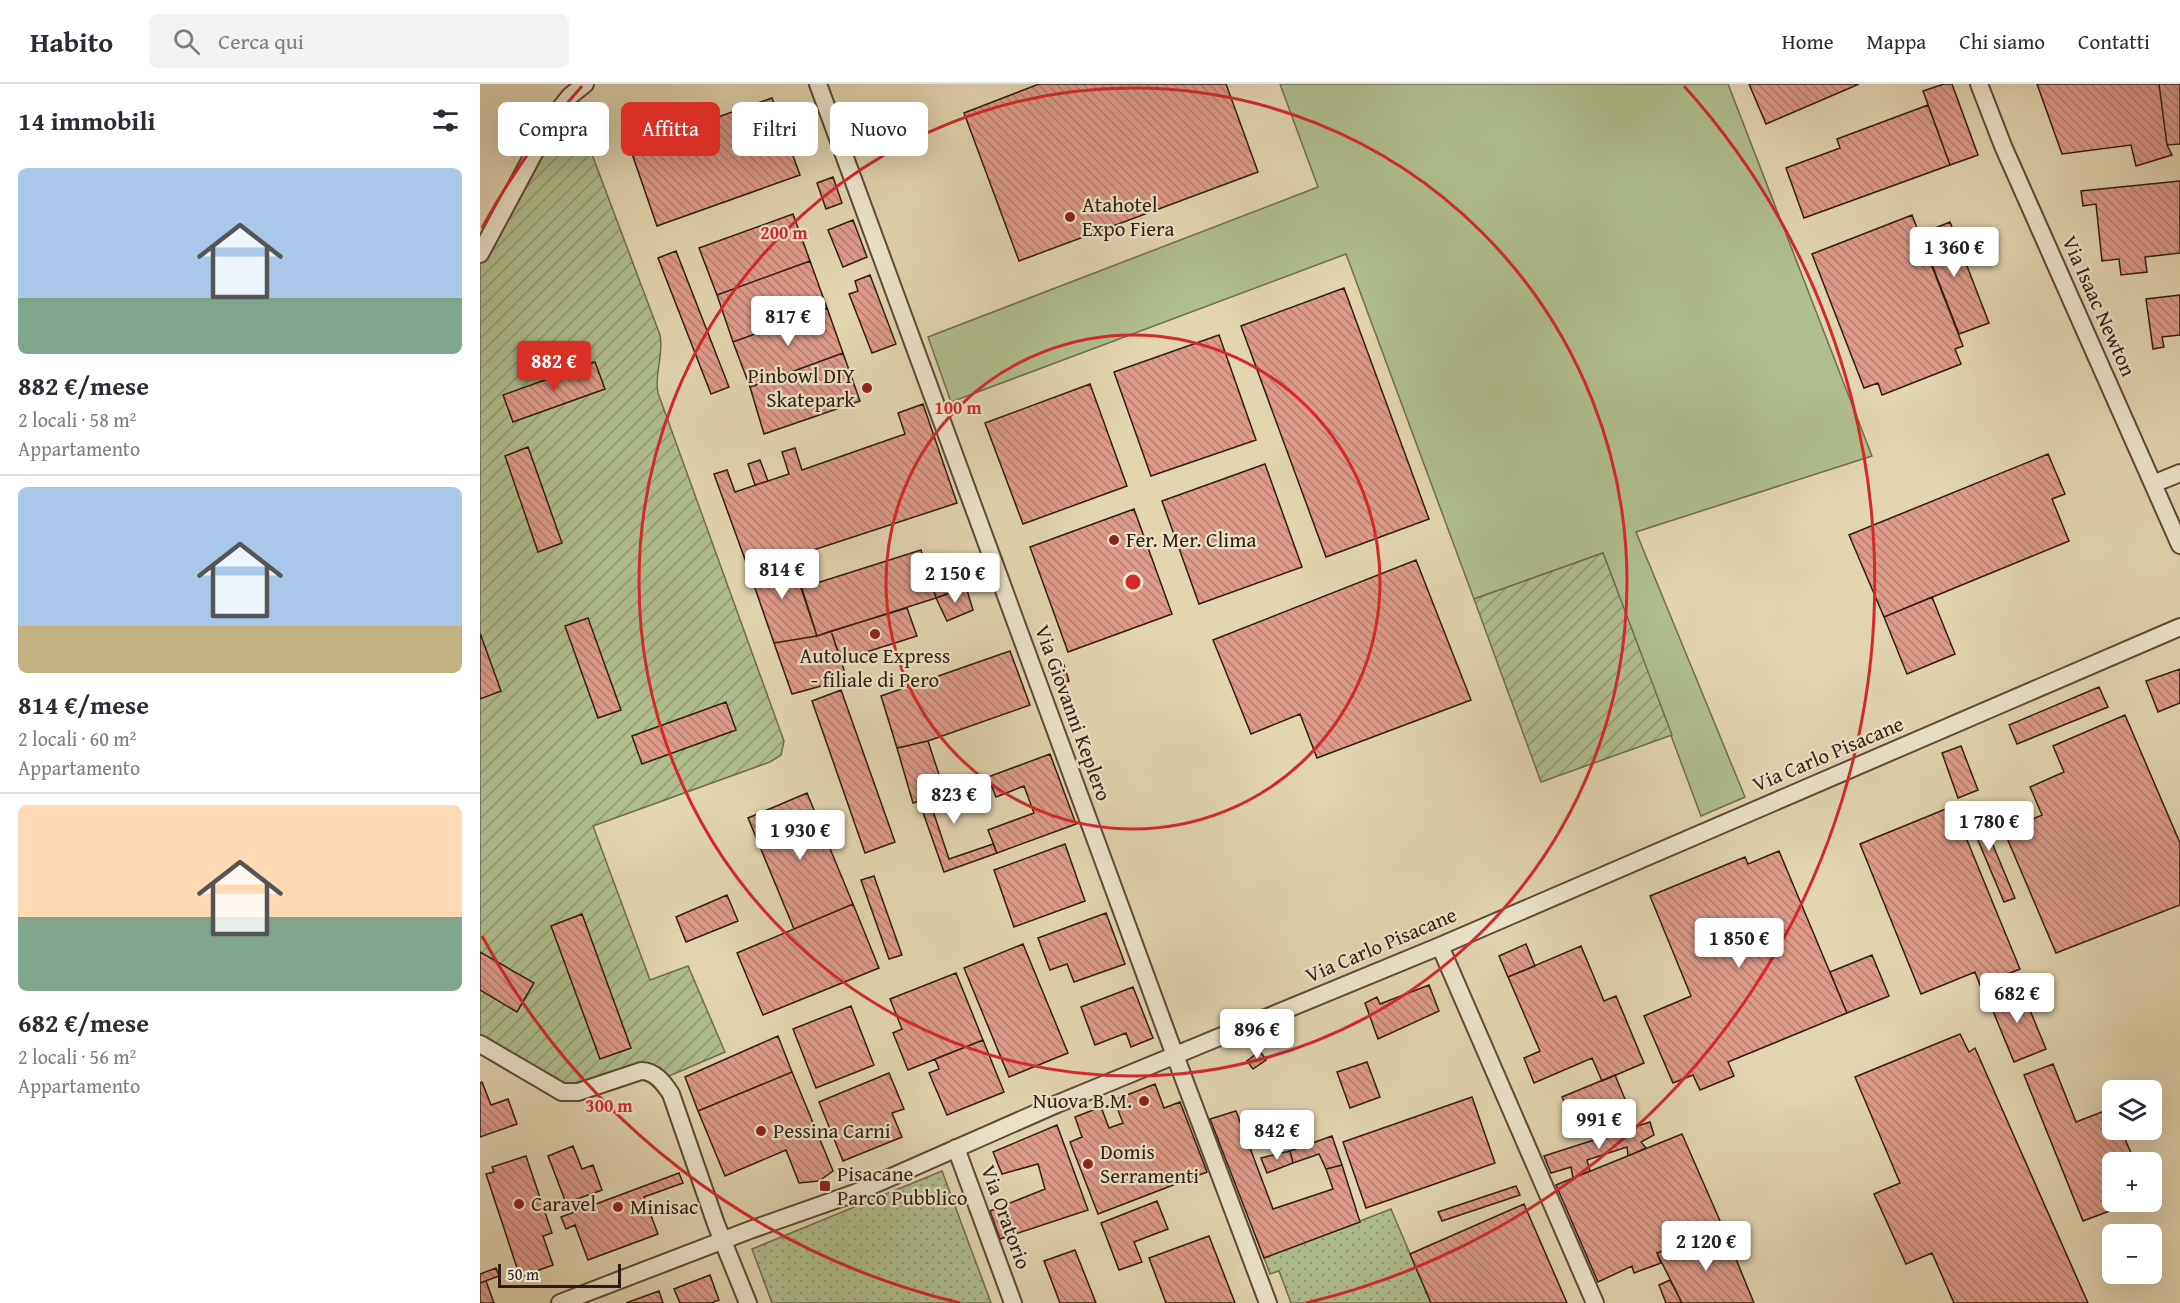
<!DOCTYPE html>
<html lang="it">
<head>
<meta charset="utf-8">
<style>
	:root { --surface:#fff; --page:#f2f2f3; --text:#2b2b33; --muted:#7c7c81; --line:#e1e1e2; --accent:#d93025 }
	body { margin:0; font-family:"Gentium Book Plus",serif; background:var(--page); color:var(--text); height:100vh; display:flex; flex-direction:column; font-size:22px; white-space:nowrap }
	* { box-sizing:border-box; margin:0 }
	p { font-size:20px; color:var(--muted) }
	.icon { flex:none; width:33px; height:33px; fill:none; stroke:currentColor; stroke-width:2; stroke-linecap:round; stroke-linejoin:round }
	.map { position:relative; flex:1; overflow:hidden }
	.sheet { display:flex; flex-direction:column; background:var(--surface); width:480px }
	.sheet>* { flex:none }
	.guide { position:absolute; left:18px; top:18px; width:570px; height:54px; display:flex; gap:12px }
	.fabs { position:absolute; left:1622px; top:996px; display:grid; gap:12px }
	.fabs a { display:grid; place-items:center; width:60px; height:60px; border-radius:9px; background:var(--surface); box-shadow:0 6px 24px #0002; font-size:30px }
	.scale { position:absolute; left:18px; bottom:15px; width:123px; box-sizing:border-box; padding-left:6px; border:3px solid #311c13; border-top:0; font-size:16px; line-height:21px; white-space:nowrap; color:#311c13; -webkit-text-stroke:4px #ece4cc; paint-order:stroke }
	.price { position:absolute; translate:-50% -51px; padding:0 14px; border-radius:6px; background:#fff; color:#222; font-size:20px; line-height:39px; filter:drop-shadow(0 2px 3px #0008) }
	.price::after { content:''; position:absolute; left:50%; top:36px; width:18px; height:14px; margin-left:-9px; background:inherit; clip-path:polygon(0 0,100% 0,50% 100%) }
	.price.selected { background:var(--accent); color:#fff }
	ul { padding:0; list-style:none }
	li { display:grid; align-content:center; gap:12px; height:318px; padding:0 18px }
	li+li { border-top:2px solid var(--line) }
	li span { display:grid; place-items:center; height:186px; border-radius:9px; color:#555 }
	li>.icon { margin-inline-start:auto }
	span .icon { width:108px; height:108px; fill:#fffc; stroke-width:1 }
	li b { font-size:26px }
	h2 { display:flex; justify-content:space-between; align-items:center; height:72px; padding:0 18px; font-size:26px }
	.chip { padding:0 21px; border-radius:9px; background:var(--surface); box-shadow:0 6px 24px #0002; font-size:21px; line-height:54px }
	.chip.selected { background:var(--accent); color:#fff }
	header { display:flex; align-items:center; gap:36px; box-sizing:border-box; height:84px; padding:0 30px; background:var(--surface); border-bottom:2px solid var(--line) }
	header strong { font-size:28px }
	nav { display:flex; gap:33px; margin-inline-start:auto; font-size:21px }
	.search { width:420px; height:54px; background:var(--page); display:flex; align-items:center; gap:15px; box-sizing:border-box; padding:0 21px; border-radius:9px; color:var(--muted); font-size:22px }
	main { display:flex; flex:1; min-height:0 }
	.map>svg:first-child { display:block }
	.grass { fill:url(#grass-dots); stroke:#706d50; stroke-width:1.5 }
	.park { fill:#b0be8d; stroke:#706d50; stroke-width:1.5 }
	.garden { fill:url(#garden-furrows); stroke:#706d50; stroke-width:1.5 }
	.building { fill:url(#building-back-hatch); stroke:#311c13; stroke-width:1.5 }
	.lines { fill:none; stroke-linecap:round; stroke-linejoin:round }
	.minor-casing { stroke:#5d4a3a; stroke-width:20 }
	.minor { stroke:#ece4cc; stroke-width:16 }
	.ring { fill:none; stroke:#d62828; stroke-width:3 }
	.poi-dot { fill:#8f2418; stroke:#ece4cc; stroke-width:2 }
	.labels { text-anchor:middle; stroke-width:4.5; stroke-linejoin:round; paint-order:stroke }
	.poi-label { font-size:21px; fill:#311c13; stroke:#ece4cc; text-anchor:start }
	.street-label { font-size:21px; fill:#311c13; stroke:#ece4cc }
	.centre { fill:#d62828; stroke:#ece4cc; stroke-width:3 }
	.ring-label { font-size:18px; text-anchor:middle; font-weight:bold; fill:#d62828; stroke:#ece4cc; stroke-width:4.5; stroke-linejoin:round; paint-order:stroke }
</style>
</head>
<body>
<header>
<strong>Habito</strong>
<div class="search"><svg class="icon" aria-label="search" viewBox="0 0 24 24"><circle cx="10" cy="10" r="6"/><path d="M15 15l6 6"/></svg>Cerca qui</div>
<nav><a>Home</a><a>Mappa</a><a>Chi siamo</a><a>Contatti</a></nav>
</header>
<main>
<section class="sheet">
<h2>14 immobili<svg class="icon" aria-label="filters" viewBox="0 0 24 24"><path d="M4 7h16M4 17h16"/><circle cx="9" cy="7" r="2"/><circle cx="15" cy="17" r="2"/></svg></h2>
<ul>
<li><span style="background:linear-gradient(#a9c7e8 70%,#7fa58c 0)"><svg class="icon" aria-label="home" viewBox="0 0 24 24"><path d="M3 11l9-7 9 7M6 9v11h12V9"/></svg></span><div><b>882 €/mese</b><p>2 locali · 58 m²</p><p>Appartamento</p></div></li>
<li><span style="background:linear-gradient(#a9c7e8 75%,#c2b280 0)"><svg class="icon" aria-label="home" viewBox="0 0 24 24"><path d="M3 11l9-7 9 7M6 9v11h12V9"/></svg></span><div><b>814 €/mese</b><p>2 locali · 60 m²</p><p>Appartamento</p></div></li>
<li><span style="background:linear-gradient(#ffd9b3 60%,#7fa58c 0)"><svg class="icon" aria-label="home" viewBox="0 0 24 24"><path d="M3 11l9-7 9 7M6 9v11h12V9"/></svg></span><div><b>682 €/mese</b><p>2 locali · 56 m²</p><p>Appartamento</p></div></li>
</ul>
</section>
<div class="map">
<svg width="1700" height="1219" viewBox="0 0 1700 1219">
	<defs>
		<pattern id="grass-dots" width="8" height="8" patternUnits="userSpaceOnUse" patternTransform="scale(1.5)"><rect width="8" height="8" fill="#b0be8d"/><path d="M2 2h.1M6 6h.1" fill="none" stroke="#909a72" stroke-width="1.8" stroke-linecap="round"/></pattern>
		<pattern id="garden-furrows" width="10" height="10" patternUnits="userSpaceOnUse" patternTransform="scale(1.5)"><rect width="10" height="10" fill="#b0be8d"/><path d="M-1 1l2-2M0 10L10 0M9 11l2-2" fill="none" stroke="#909a72"/></pattern>
		<pattern id="building-back-hatch" width="6" height="6" patternUnits="userSpaceOnUse" patternTransform="scale(1.5)"><rect width="6" height="6" fill="#de9b8a"/><path d="M-1 5l2 2M0 0l6 6M5-1l2 2" fill="none" stroke="#b57e70"/></pattern>
	</defs>
	<rect width="100%" height="100%" fill="#e2d5b0"/>
	<filter id="stains"><feTurbulence type="fractalNoise" baseFrequency=".00333" numOctaves="4"/><feColorMatrix values="0 0 0 0 .2 0 0 0 0 .09 0 0 0 0 .02 0 0 0 .5 -.17"/></filter>
	<radialGradient id="worn" r=".72"><stop offset=".6" stop-color="#630" stop-opacity="0"/><stop offset="1" stop-color="#630" stop-opacity=".3"/></radialGradient>
	<path class="grass" d="M462 1087 511 1219H292L272 1165Z
		M911 1125 951 1219H811L799 1187 790 1190 784 1174Z"/>
	<path class="park" d="M800 0H1248L1392 372 1156 448 1265 713 1221 732 1123 469 994 515 866 170 471 318 448 253 838 103Z"/>
	<path class="garden" d="M90 12 180 251C184 272 174 289 178 309L304 657 301 671 290 678 113 742 170 896 208 882 245 968 180 996 174 991 98 1008 0 960V170Z
		M1123 469 1192 651 1061 698 994 515Z"/>
	<path class="building" d="M746 0 778 88 539 177 484 29 559 0Z
		M1269 0H1379L1286 40Z
		M1464 0H1472L1498 71 1470 81 1443 7Z
		M1557 0H1679L1687 61 1692 71 1656 82 1651 61 1582 70Z
		M1679 0H1700V60L1687 61Z
		M292 14 320 91 177 142 150 64Z
		M1448 21 1470 81 1324 134 1306 84 1360 64 1357 55Z
		M353 93 362 119 346 125 337 99Z
		M1700 97V169L1665 173 1667 188 1641 191 1639 175 1622 177 1616 120 1603 122 1601 107Z
		M313 130 330 177 237 211 219 164Z
		M1432 131 1483 262 1475 265 1481 280 1402 311 1398 299 1384 304 1332 170Z
		M373 136 387 173 363 183 348 146Z
		M1470 138 1509 239 1479 250 1440 150Z
		M196 167 249 303 231 310 178 174Z
		M330 177 347 224 253 258 237 211Z
		M390 191 416 260 392 269 369 210 378 207 375 197Z
		M864 204 949 435 846 473 761 242Z
		M1700 211V251L1682 253 1684 263 1673 265 1666 215Z
		M347 224 363 269 270 303 253 258Z
		M739 251 776 356 671 392 634 288Z
		M363 269 380 317 284 350 270 303Z
		M115 278 125 305 33 338 23 311Z
		M610 300 647 402 543 440 505 339Z
		M443 320 477 419 312 473 267 481 234 390 247 386 255 408 309 390 302 368 315 364 322 386 425 350 418 329Z
		M48 363 82 459 58 468 25 372Z
		M1568 370 1585 410 1572 415 1589 457 1404 533 1369 451Z
		M280 376 288 397 275 401 268 380Z
		M785 380 822 483 719 520 682 417Z
		M654 425 692 530 588 568 550 463Z
		M441 466 456 514 337 552 321 504Z
		M312 473 337 552 294 559 267 481Z
		M936 476 991 616 837 674 820 630 771 650 733 556Z
		M481 491 486 503 456 514 451 498Z
		M486 503 493 526 467 537 456 514Z
		M1452 513 1475 570 1427 590 1404 533Z
		M427 524 437 552 361 576 351 547Z
		M108 534 141 626 118 634 85 542Z
		M351 547 367 595 312 610 294 559 337 552Z
		M0 549 21 607 0 615Z
		M530 567 550 621 448 657 417 664 401 612Z
		M584 581 589 597 575 602 569 586Z
		M1700 585V619L1678 628 1666 597Z
		M1619 603 1628 623 1537 660 1529 641Z
		M361 606 415 758 385 769 332 617Z
		M246 618 256 646 162 680 152 652Z
		M1645 631 1700 759V821L1576 869 1524 747 1562 731 1550 703 1584 688 1573 662Z
		M448 657 465 709 433 719 417 664Z
		M1481 662 1498 706 1478 714 1462 669Z
		M570 670 596 740 517 769 508 746 554 729 544 702 516 713 508 693Z
		M508 693 512 703 452 724 469 775 513 760 517 769 464 788 439 717Z
		M327 709 373 820 314 845 268 734Z
		M1495 718 1535 814 1524 818 1484 723Z
		M1473 722 1540 885 1500 901 1495 888 1441 910 1380 760Z
		M585 760 605 817 534 843 514 786Z
		M1299 767 1367 929 1248 978 1254 992 1220 1006 1213 991 1193 999 1164 932 1211 912 1170 812 1265 773 1268 780Z
		M394 792 422 871 409 875 381 796Z
		M247 811 258 837 206 858 196 833Z
		M373 820 399 884 283 931 257 869Z
		M626 829 645 880 594 898 587 880 570 886 558 854Z
		M102 830 151 964 120 975 71 842Z
		M543 860 588 969 529 993 484 884Z
		M1046 860 1055 882 1028 893 1019 872Z
		M1101 862 1124 917 1136 912 1164 979 1122 997 1112 974 1054 999 1044 974 1060 967 1028 893Z
		M0 868 54 899 37 928 0 906Z
		M1392 871 1409 912 1367 929 1350 888Z
		M476 889 503 956 428 986 413 949 422 945 410 915Z
		M949 901 959 927 898 955 885 919 897 913 900 920Z
		M1540 902 1566 965 1534 978 1508 915Z
		M653 903 673 954 651 963 646 949 615 961 601 923Z
		M371 922 394 981 336 1004 313 945Z
		M1480 950 1489 968 1495 964 1608 1219H1474L1452 1169 1426 1180 1394 1110 1420 1099 1375 993Z
		M298 952 312 988 218 1027 205 993Z
		M503 956 524 1008 467 1031 449 989 459 985 455 975Z
		M780 967 786 976 773 985 767 977Z
		M887 978 900 1013 870 1024 857 988Z
		M1573 980 1596 1038 1632 1024V1046H1641L1655 1078H1632V1104L1628 1105 1635 1125 1603 1137 1544 991Z
		M312 988 353 1087 339 1097 319 1099 306 1066 245 1092 218 1027Z
		M409 989 424 1025 412 1029 422 1053 363 1077 339 1018Z
		M1135 991 1147 1020 1095 1042 1082 1013Z
		M2 998 11 1021 28 1015 37 1040 0 1053V999Z
		M675 1000 684 1024 700 1018 727 1088 618 1130 590 1058 602 1053 595 1033 621 1023 629 1044 643 1039 634 1016Z
		M992 1013 1015 1079 886 1124 863 1058Z
		M756 1027 793 1125 853 1105 846 1085 862 1081 880 1138 784 1174 730 1035Z
		M1170 1038 1174 1051 1161 1058 1166 1064 1148 1072 1147 1063 1107 1076 1110 1087 1093 1094 1091 1083 1071 1089 1064 1072Z
		M577 1041 608 1126 520 1155 510 1127 565 1105 558 1080 522 1090 513 1068Z
		M1202 1050 1244 1146 1177 1169 1181 1179 1154 1189 1152 1182 1118 1198 1076 1101Z
		M852 1052 862 1081 846 1085 839 1070 813 1079 810 1067Z
		M93 1062 102 1085 113 1081 122 1106 86 1119 68 1072Z
		M810 1067 813 1079 787 1089 781 1074Z
		M46 1072 72 1149 63 1152 73 1181 40 1193 6 1090 14 1088 12 1083Z
		M199 1089 203 1099 164 1113 178 1150 108 1176 95 1141 86 1145 81 1133Z
		M1036 1102 1040 1111 962 1137 958 1128Z
		M677 1117 688 1145 654 1158 662 1178 639 1186 621 1139Z
		M1044 1120 1087 1219H951L930 1170Z
		M1244 1146 1274 1219H1202L1177 1169Z
		M729 1152 755 1219H686L669 1174Z
		M595 1166 616 1219H580L564 1177Z
		M16 1184 19 1192 0 1199V1190Z
		M230 1191 239 1216 231 1219H200L194 1205Z
		M1190 1196 1202 1219H1186L1179 1201Z
		M6 1197 14 1219H0V1199Z
		M179 1207 183 1219H146Z"/>
	<g class="lines">
		<g class="minor-casing">
			<path id="minor" d="M338 0 690 958 788 1219
				M1499 0 1523 62 1700 461
				M0 170 74 32 90 12 105 0
				M1673 400 1700 389
				M960 862 1115 1219
				M0 960 82 1008H98L161 987C175 987 184 999 191 1010L236 1140 268 1219
				M476 1064 533 1219
				M80 1219 270 1146 375 1109 577 1020 960 862 1700 543"/>
		</g>
		<use href="#minor" class="minor"/>
	</g>
	<g class="ring">
		<circle cx="653" cy="498" r="247"/>
		<circle cx="653" cy="498" r="494"/>
		<path d="M480 1219A741 741 0 0 1 2 852M2 144A741 741 0 0 1 102 2M1204 2A741 741 0 0 1 826 1219"/>
	</g>
	<g class="poi-dot">
		<circle cx="590" cy="133" r="6"/>
		<circle cx="387" cy="304" r="6"/>
		<circle cx="634" cy="456" r="6"/>
		<circle cx="395" cy="550" r="6"/>
		<circle cx="664" cy="1017" r="6"/>
		<circle cx="281" cy="1047" r="6"/>
		<circle cx="608" cy="1080" r="6"/>
		<rect x="339" y="1096" width="12" height="12" rx="3"/>
		<circle cx="39" cy="1120" r="6"/>
		<circle cx="138" cy="1123" r="6"/>
	</g>
	<g class="labels">
		<g class="poi-label">
			<text x="602" y="128">Atahotel<tspan x="602" dy="24">Expo Fiera</tspan></text>
			<text x="375" y="299" text-anchor="end">Pinbowl DIY<tspan x="375" dy="24">Skatepark</tspan></text>
			<text x="646" y="463">Fer. Mer. Clima</text>
			<text x="395" y="579" text-anchor="middle">Autoluce Express<tspan x="395" dy="24">- filiale di Pero</tspan></text>
			<text x="652" y="1024" text-anchor="end">Nuova B.M.</text>
			<text x="293" y="1054">Pessina Carni</text>
			<text x="620" y="1075">Domis<tspan x="620" dy="24">Serramenti</tspan></text>
			<text x="357" y="1097">Pisacane<tspan x="357" dy="24">Parco Pubblico</tspan></text>
			<text x="51" y="1127">Caravel</text>
			<text x="150" y="1130">Minisac</text>
		</g>
		<g class="street-label">
			<text transform="translate(1619 222) rotate(66)" y="7">Via Isaac Newton</text>
			<text transform="translate(593 629) rotate(70)" y="7">Via Giovanni Keplero</text>
			<text transform="translate(1348 670) rotate(-23)" y="7">Via Carlo Pisacane</text>
			<text transform="translate(901 861) rotate(-23)" y="7">Via Carlo Pisacane</text>
			<text transform="translate(526 1133) rotate(70)" y="7">Via Oratorio</text>
		</g>
	</g>
	<circle cx="653" cy="498" r="9" class="centre"/>
	<g class="ring-label">
		<text x="304" y="155">200 m</text>
		<text x="478" y="330">100 m</text>
		<text x="129" y="1028">300 m</text>
	</g>
	<rect width="100%" height="100%" filter="url(#stains)"/>
	<rect width="100%" height="100%" fill="url(#worn)"/>
</svg>
<div class="fabs">
<a><svg class="icon" aria-label="layers" viewBox="0 0 24 24"><path d="M12 4l9 5-9 5-9-5zM3 14l9 5 9-5"/></svg></a>
<a>+</a>
<a>−</a>
</div>
<div class="scale">50 m</div>
<b class="price" style="left:1474px;top:194px">1 360 €</b>
<b class="price" style="left:308px;top:263px">817 €</b>
<b class="price selected" style="left:74px;top:308px">882 €</b>
<b class="price" style="left:302px;top:516px">814 €</b>
<b class="price" style="left:475px;top:520px">2 150 €</b>
<b class="price" style="left:474px;top:741px">823 €</b>
<b class="price" style="left:1509px;top:768px">1 780 €</b>
<b class="price" style="left:320px;top:777px">1 930 €</b>
<b class="price" style="left:1259px;top:885px">1 850 €</b>
<b class="price" style="left:1537px;top:940px">682 €</b>
<b class="price" style="left:777px;top:976px">896 €</b>
<b class="price" style="left:1119px;top:1066px">991 €</b>
<b class="price" style="left:797px;top:1077px">842 €</b>
<b class="price" style="left:1226px;top:1188px">2 120 €</b>
<div class="guide">
<a class="chip">Compra</a>
<a class="chip selected">Affitta</a>
<a class="chip">Filtri</a>
<a class="chip">Nuovo</a>
</div>
</div>
</main>
</body>
</html>
